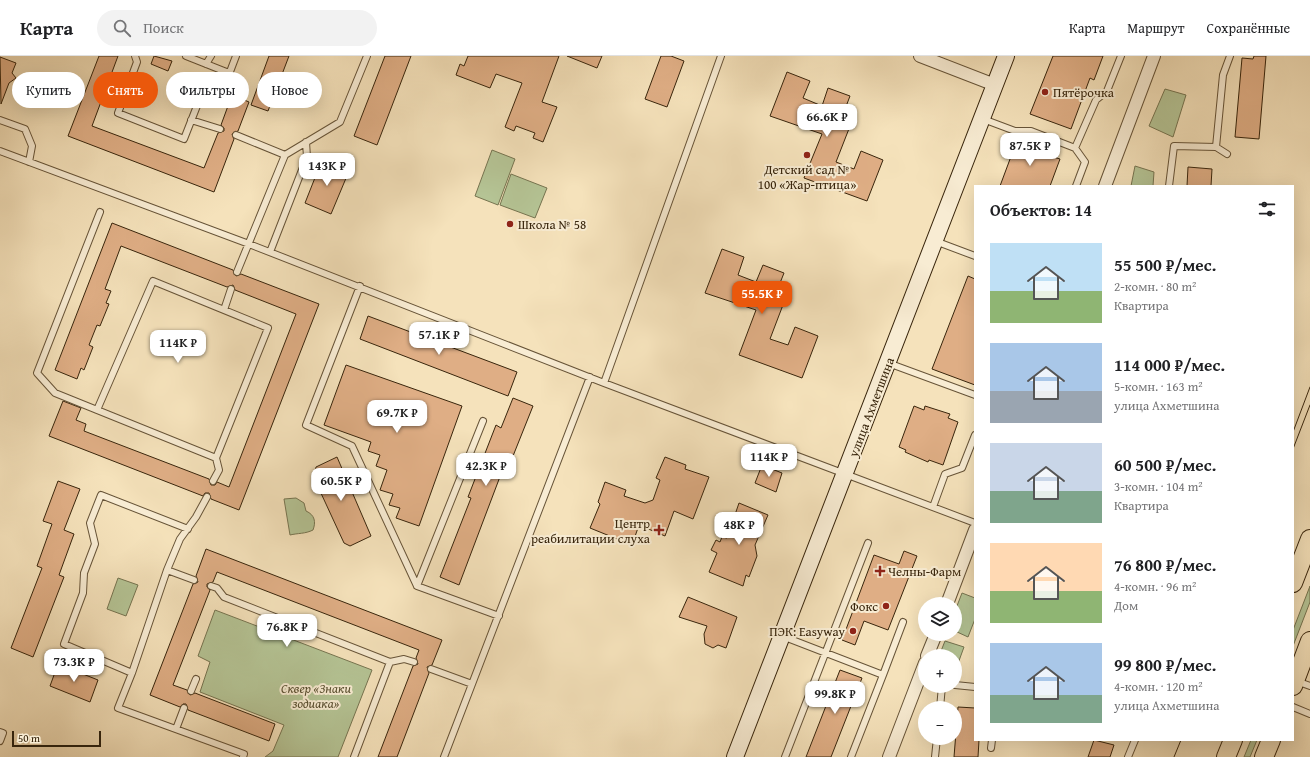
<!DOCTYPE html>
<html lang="ru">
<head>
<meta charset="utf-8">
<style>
	:root { --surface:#fff; --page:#f2f2f2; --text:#202124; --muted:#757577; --line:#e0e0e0; --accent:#ea580c }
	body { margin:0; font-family:"Gentium Book Plus",serif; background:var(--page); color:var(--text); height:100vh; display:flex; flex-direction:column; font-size:15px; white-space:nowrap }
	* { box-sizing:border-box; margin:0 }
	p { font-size:13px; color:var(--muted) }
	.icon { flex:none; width:22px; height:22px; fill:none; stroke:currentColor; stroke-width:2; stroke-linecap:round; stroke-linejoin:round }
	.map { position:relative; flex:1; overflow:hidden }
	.side { position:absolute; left:974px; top:129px; width:320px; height:556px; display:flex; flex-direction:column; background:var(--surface); border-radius:0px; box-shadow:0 4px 16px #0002 }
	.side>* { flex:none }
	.top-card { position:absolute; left:12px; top:16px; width:380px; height:36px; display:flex; gap:8px }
	.fabs { position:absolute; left:918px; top:541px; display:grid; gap:8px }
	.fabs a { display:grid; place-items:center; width:44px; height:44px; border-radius:50%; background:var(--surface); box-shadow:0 4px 16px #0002; font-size:20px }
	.scale { position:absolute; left:12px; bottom:10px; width:89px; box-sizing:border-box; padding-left:4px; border:2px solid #38250c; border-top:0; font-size:11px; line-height:14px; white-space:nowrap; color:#38250c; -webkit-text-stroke:3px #f8ecd3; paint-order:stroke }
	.price { position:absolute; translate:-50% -34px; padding:0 9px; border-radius:8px; background:#fff; color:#222; font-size:13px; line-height:26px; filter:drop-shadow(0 1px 2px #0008) }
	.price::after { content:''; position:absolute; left:50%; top:24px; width:12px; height:9px; margin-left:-6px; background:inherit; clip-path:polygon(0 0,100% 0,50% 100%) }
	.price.selected { background:var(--accent); color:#fff }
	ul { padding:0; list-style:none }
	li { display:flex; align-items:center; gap:12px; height:100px; padding:0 16px }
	li span { display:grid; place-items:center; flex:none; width:112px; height:80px; border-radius:0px; color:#555 }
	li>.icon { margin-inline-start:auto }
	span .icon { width:48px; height:48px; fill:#fffc; stroke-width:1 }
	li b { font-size:17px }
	h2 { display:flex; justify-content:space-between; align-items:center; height:48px; padding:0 16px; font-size:17px }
	.chip { padding:0 14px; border-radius:18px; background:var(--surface); box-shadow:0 4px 16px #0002; font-size:14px; line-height:36px }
	.chip.selected { background:var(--accent); color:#fff }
	header { display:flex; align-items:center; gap:24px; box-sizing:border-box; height:56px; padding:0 20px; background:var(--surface); border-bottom:1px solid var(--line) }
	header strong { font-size:19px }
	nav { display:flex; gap:22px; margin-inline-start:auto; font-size:14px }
	.search { width:280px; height:36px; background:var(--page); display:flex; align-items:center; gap:10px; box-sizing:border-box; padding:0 14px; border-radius:22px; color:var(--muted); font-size:15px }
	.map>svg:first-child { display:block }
	.green { fill:#b5c495; stroke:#767450 }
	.building { fill:#dfae85; stroke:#38250c }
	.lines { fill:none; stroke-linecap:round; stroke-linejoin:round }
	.lane-casing { stroke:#675438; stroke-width:8 }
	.street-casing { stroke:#675438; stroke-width:14 }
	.secondary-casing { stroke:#38250c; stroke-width:18 }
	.primary-casing { stroke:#38250c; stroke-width:20 }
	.lane { stroke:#f8ecd3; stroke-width:6 }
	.street { stroke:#f8ecd3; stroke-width:12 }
	.secondary { stroke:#f8ecd3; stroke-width:16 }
	.primary { stroke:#f5e2bb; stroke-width:18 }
	.tram { stroke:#38250c; stroke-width:1 }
	.poi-dot { fill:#8f2418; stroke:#f8ecd3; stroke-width:1.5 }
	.labels { text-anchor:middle; stroke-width:4; stroke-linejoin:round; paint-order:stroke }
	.poi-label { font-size:13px; fill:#38250c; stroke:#f8ecd3; text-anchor:start }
	.street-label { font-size:13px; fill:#38250c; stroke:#f8ecd3 }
	.park-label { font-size:13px; font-style:italic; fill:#574d2e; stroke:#f8ecd3 }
</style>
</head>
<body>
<header>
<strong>Карта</strong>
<div class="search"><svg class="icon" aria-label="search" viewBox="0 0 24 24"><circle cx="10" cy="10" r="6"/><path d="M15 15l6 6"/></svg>Поиск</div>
<nav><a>Карта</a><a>Маршрут</a><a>Сохранённые</a></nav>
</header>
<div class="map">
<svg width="1310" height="701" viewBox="0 0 1310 701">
	<rect width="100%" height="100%" fill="#f5e2bb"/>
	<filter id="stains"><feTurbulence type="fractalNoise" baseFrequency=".005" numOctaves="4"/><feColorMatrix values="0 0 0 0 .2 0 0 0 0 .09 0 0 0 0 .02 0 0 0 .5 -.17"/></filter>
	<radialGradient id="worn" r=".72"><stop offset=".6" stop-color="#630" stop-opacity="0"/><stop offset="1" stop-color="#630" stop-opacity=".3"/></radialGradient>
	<path class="green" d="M1165 33 1186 39 1173 81 1149 70Z
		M492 94 515 103 498 149 475 140Z
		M1135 110 1154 116 1153 130H1131Z
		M511 118 547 132 535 162 500 149Z
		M296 442 304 447 306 455C315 459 316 466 313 474 305 478 298 477 290 479L284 443Z
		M118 522 138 529 126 560 107 553Z
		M1310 530V546L1293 590V574Z
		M962 537 975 542V563L968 581 955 575V555Z
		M215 554 372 614 338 701H265L273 695 284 669 200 636 210 606 198 600Z
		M945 585 964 591 956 613 955 600H939Z
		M1251 684H1257L1250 701H1244Z"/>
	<path class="building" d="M99 0H118L92 70 204 112 218 77 224 75V72L221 69 232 39 249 46 238 75 232 78 234 83 214 136 68 80Z
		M154 0 172 5 168 15 151 8Z
		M269 0H289L268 55 251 49Z
		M385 0H411L377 89 354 80Z
		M468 0H559L542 46 557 51 543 86 533 82 535 77 516 70 514 75 505 71 522 27 496 18 490 32 456 19 460 8 464 10Z
		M567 0H602L597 12Z
		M661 0H671L684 5 667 51 645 43Z
		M1053 0H1103L1094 24 1090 22 1071 73 1030 58Z
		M1254 0H1266L1259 83 1235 81 1242 2 1253 3Z
		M0 1 16 7 12 17 16 22 9 27 1 48Z
		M787 16 810 25 803 42 822 50 828 32 850 40 842 61 852 65 836 106 854 113 861 95 883 104 867 145 804 122 822 78 770 60Z
		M1016 87 1026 91 1027 87 1052 96 1050 100 1060 103 1050 130H1000Z
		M322 104 349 115 331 158 305 147Z
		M1188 111 1212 113 1211 130H1187Z
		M112 167 233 214 236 220 241 218 319 248 239 454 211 443 209 437H205L203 440 49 380 63 345 81 352 76 364 86 368 84 375 209 423 211 429H215L217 426 229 431 296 258 235 234 233 229 227 231 121 190 105 233 111 235 106 247 109 248 100 270 97 269 89 289 93 291 84 314 81 312 77 323 55 314Z
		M722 193 744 201 738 219 756 226 763 209 784 217 776 237 786 241 770 283 788 289 795 271 818 280 802 322 739 299 756 254 705 237Z
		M968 220 975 223V329L932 313Z
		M368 260 517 316 508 340 360 283Z
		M346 309 462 350 419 470 396 462 400 452 389 449 393 438 380 434 387 414 376 410 380 399 368 395 371 386 324 369Z
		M513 342 533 350 505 420 501 418 459 529 440 521 471 442 468 441 496 369 501 372Z
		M914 350 924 354 925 350 950 358 948 362 958 366 943 409 929 404 928 406 905 396 906 394 899 391Z
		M337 401 371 480 350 490 344 487 314 422 316 411Z
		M665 401 686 409 685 413 709 421 693 463 674 455 665 480 639 469 632 489 590 472 600 448 598 446 605 426 626 434 624 440 645 447 653 444 660 424 656 422Z
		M762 409 782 417 776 436 755 427Z
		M58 425 80 433 64 474 74 478 59 519 64 521 33 601 11 592 42 512 37 510 52 468 43 465Z
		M739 447 768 459 755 489 757 500 749 521 746 519 743 530 709 516 717 497 711 494 716 484 720 486 722 481 727 482Z
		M206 493 442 584 432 609 427 611 429 617 397 701H378L413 610 418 608 416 602 419 594 217 516 213 526 207 528V531L210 534 173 629 187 634 190 639 195 637 275 668 269 685 188 654 186 648H183L180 651 150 639 193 528 198 526 196 520Z
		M904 495 917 500 888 574 864 565 855 589 842 584 874 499 899 508Z
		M688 541 737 561 726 592 718 589 713 592 705 588 704 578 707 570 679 561Z
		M58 608 98 624 90 646 50 630Z
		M840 614 862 622 831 701H806Z
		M958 651 975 652V684H979L978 701H954Z
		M1094 684 1114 689 1110 701H1088Z"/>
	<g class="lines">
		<g class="lane-casing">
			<path id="lane" d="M135 0 137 6 118 57 184 83 204 32 228 21 236 0
				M186 0 229 17
				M206 8 211 0
				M983 63 1015 75H1031L1075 92 1085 106 1076 130
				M0 64 25 73 32 90 29 106
				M191 64 220 73
				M236 79 285 99
				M1216 91 1223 19 1230 0
				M1075 92 1096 44 1107 35 1121 0
				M0 95 249 188 604 327 975 467
				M1169 130 1174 90 1216 91 1227 98
				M100 156 37 317 55 337 216 402
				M935 185 975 200
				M270 196 307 101 306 86
				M237 216 285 99 340 66 367 0
				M360 230 306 369 352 390 417 530 499 560
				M224 254 231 233
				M888 307 975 339
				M604 327 721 0
				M97 354 153 225 268 272 216 402 219 414 213 425
				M207 441 196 461 180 483 167 514 132 617 118 652 244 698 243 701
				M933 451 945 418 962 412 975 379
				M167 514 194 524
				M211 530 217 532 224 541 390 606 354 701
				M417 530 483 365
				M782 580 883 619 851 701
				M390 606 404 603 414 606
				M431 613 472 628
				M132 617 64 588 83 537 84 517 95 488 90 467 101 439 188 473
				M883 619 903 566
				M1296 625 1310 630
				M955 629 975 631
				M191 635 196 623
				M1293 651 1310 658
				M940 652 942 630
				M176 673 184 652
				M0 676 3 677 0 685
				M991 692 992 684
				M444 701 590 321
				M785 701 868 487
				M935 701 937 682
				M1128 701 1135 684"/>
		</g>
		<g class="street-casing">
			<path id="street" d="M920 0 995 29
				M1105 130 1154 0
				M947 548 975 474
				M927 600 936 578
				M889 701 925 607"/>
		</g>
		<g class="secondary-casing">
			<path id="secondary" d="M735 701 1006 0"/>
		</g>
		<g class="primary-casing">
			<path id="primary" d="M1293 527 1310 483
				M1293 630 1310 585
				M1226 701 1233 684
				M1264 701 1271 684"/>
		</g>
		<use href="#lane" class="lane"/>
		<use href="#street" class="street"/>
		<use href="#secondary" class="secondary"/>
		<use href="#primary" class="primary"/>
		<path class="tram" d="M1293 376 1310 331
			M1293 393 1310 349
			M1174 701 1181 684"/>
	</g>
	<g class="poi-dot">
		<circle cx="1045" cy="36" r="4"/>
		<circle cx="807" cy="99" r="4"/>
		<circle cx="510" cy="168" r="4"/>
		<path d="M657 468h4v4h4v4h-4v4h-4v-4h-4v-4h4z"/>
		<path d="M878 509h4v4h4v4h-4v4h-4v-4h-4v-4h4z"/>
		<circle cx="886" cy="550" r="4"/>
		<circle cx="853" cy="575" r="4"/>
	</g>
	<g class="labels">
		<g class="poi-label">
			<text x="1053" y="41">Пятёрочка</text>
			<text x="807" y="118" text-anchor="middle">Детский сад №<tspan x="807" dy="15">100 «Жар-птица»</tspan></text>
			<text x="518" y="173">Школа № 58</text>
			<text x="650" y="472" text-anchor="end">Центр<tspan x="650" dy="15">реабилитации слуха</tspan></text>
			<text x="888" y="520">Челны-Фарм</text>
			<text x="878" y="555" text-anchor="end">Фокс</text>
			<text x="845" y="580" text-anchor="end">ПЭК: Easyway</text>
		</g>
		<g class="street-label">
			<text transform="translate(871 351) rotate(-69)" y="5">улица Ахметшина</text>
		</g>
		<g class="park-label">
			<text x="316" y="637">Сквер «Знаки<tspan x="316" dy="15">зодиака»</tspan></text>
		</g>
	</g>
	<rect width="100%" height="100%" filter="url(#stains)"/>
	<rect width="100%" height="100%" fill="url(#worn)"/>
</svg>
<div class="fabs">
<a><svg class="icon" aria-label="layers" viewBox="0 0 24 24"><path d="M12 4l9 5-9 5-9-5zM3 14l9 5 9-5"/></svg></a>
<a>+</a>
<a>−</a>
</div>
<div class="scale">50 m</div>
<b class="price" style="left:827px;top:82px">66.6K ₽</b>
<b class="price" style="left:1030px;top:111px">87.5K ₽</b>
<b class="price" style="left:327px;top:131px">143K ₽</b>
<b class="price selected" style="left:762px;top:259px">55.5K ₽</b>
<b class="price" style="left:439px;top:300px">57.1K ₽</b>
<b class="price" style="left:178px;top:308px">114K ₽</b>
<b class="price" style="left:397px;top:378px">69.7K ₽</b>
<b class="price" style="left:769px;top:422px">114K ₽</b>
<b class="price" style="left:486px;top:431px">42.3K ₽</b>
<b class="price" style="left:341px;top:446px">60.5K ₽</b>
<b class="price" style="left:739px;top:490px">48K ₽</b>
<b class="price" style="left:287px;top:592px">76.8K ₽</b>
<b class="price" style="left:74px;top:627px">73.3K ₽</b>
<b class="price" style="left:835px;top:659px">99.8K ₽</b>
<div class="top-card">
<a class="chip">Купить</a>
<a class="chip selected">Снять</a>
<a class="chip">Фильтры</a>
<a class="chip">Новое</a>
</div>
<section class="side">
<h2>Объектов: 14<svg class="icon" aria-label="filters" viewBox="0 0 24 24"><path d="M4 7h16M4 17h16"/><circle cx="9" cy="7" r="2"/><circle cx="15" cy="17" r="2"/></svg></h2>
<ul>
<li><span style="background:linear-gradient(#bfe0f5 60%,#8fb573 0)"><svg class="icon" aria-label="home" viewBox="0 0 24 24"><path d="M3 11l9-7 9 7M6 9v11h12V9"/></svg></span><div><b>55 500 ₽/мес.</b><p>2-комн. · 80 m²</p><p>Квартира</p></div></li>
<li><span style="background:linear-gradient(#a9c7e8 60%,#9aa5b1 0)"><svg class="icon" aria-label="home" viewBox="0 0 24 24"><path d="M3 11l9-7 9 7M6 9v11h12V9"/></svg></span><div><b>114 000 ₽/мес.</b><p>5-комн. · 163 m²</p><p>улица Ахметшина</p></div></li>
<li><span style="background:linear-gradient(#c9d6e8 60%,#7fa58c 0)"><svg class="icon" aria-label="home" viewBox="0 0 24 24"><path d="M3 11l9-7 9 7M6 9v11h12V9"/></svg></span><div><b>60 500 ₽/мес.</b><p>3-комн. · 104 m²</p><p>Квартира</p></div></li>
<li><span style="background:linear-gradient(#ffd9b3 60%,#8fb573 0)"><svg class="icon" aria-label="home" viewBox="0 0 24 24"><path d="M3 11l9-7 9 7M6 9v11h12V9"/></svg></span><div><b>76 800 ₽/мес.</b><p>4-комн. · 96 m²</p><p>Дом</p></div></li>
<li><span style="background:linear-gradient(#a9c7e8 65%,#7fa58c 0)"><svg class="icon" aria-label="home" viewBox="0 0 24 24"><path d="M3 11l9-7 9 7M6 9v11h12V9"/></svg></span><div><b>99 800 ₽/мес.</b><p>4-комн. · 120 m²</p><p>улица Ахметшина</p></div></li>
</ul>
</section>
</div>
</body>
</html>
